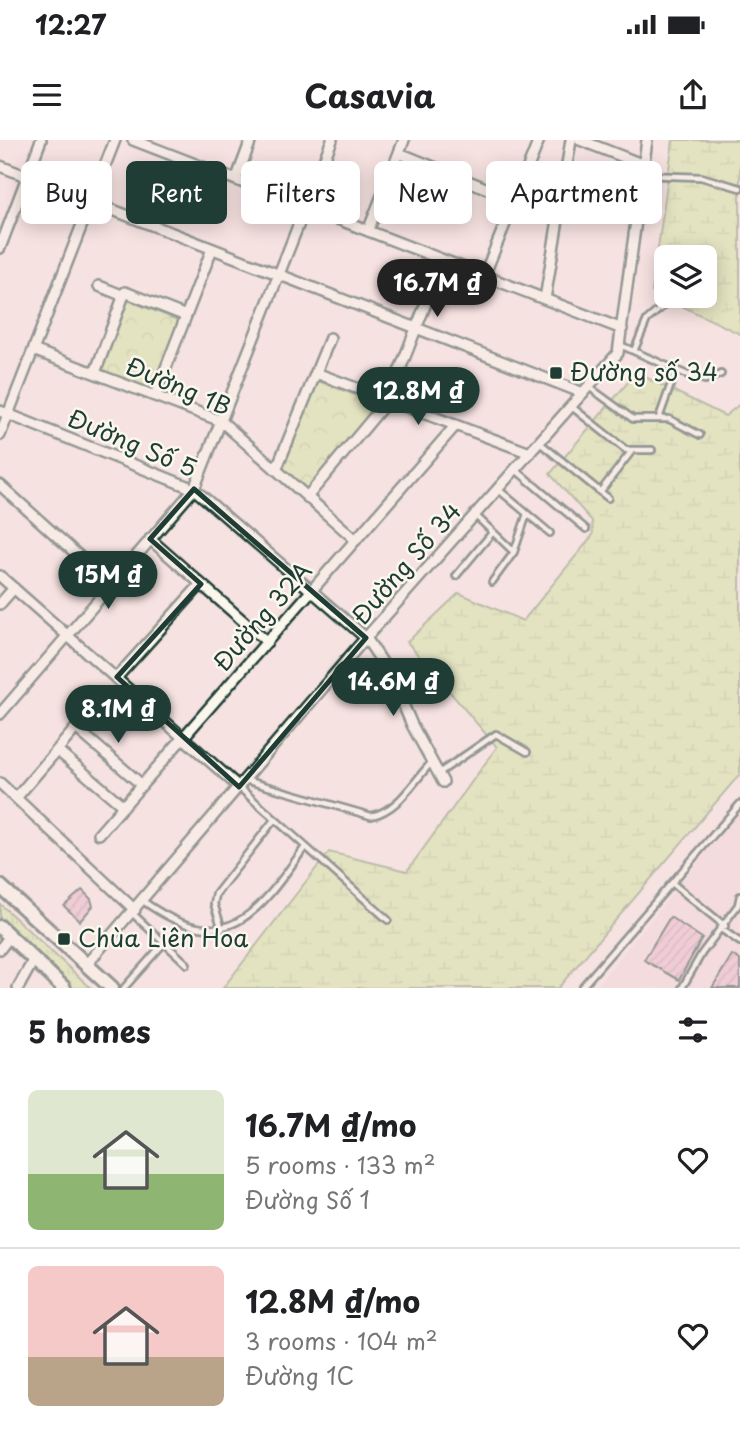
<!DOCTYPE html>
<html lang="en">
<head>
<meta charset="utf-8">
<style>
	:root { --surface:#fff; --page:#f2f2f2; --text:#202124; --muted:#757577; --line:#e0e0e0; --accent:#1f3d34 }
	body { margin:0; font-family:"Playpen Sans",sans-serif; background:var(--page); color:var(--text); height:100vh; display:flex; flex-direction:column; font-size:26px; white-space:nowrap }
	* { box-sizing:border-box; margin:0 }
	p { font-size:23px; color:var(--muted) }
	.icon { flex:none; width:38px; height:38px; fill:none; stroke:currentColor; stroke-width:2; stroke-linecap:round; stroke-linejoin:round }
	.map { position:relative; height:848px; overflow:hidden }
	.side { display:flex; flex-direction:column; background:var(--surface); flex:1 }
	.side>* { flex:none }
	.banner { position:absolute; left:21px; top:21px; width:698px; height:63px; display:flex; gap:14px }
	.tools { position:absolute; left:654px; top:105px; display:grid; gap:14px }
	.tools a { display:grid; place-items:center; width:63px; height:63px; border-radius:10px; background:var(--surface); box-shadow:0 4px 18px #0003; font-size:35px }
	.price { position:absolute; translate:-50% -60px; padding:0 16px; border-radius:24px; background:var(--accent); color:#fff; font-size:23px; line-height:46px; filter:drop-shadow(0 2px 4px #0008) }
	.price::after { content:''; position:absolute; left:50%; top:42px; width:21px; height:16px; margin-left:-10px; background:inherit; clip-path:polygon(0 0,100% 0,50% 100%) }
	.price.on { background:#222; color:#fff }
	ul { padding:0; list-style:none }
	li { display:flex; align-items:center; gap:21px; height:175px; padding:0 28px }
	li+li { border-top:2px solid var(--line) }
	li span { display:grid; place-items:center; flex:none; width:196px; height:140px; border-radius:10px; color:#555 }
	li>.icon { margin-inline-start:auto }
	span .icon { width:84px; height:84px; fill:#fffc; stroke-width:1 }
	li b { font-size:30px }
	h2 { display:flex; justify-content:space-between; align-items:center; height:84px; padding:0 28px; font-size:30px }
	.tag { padding:0 24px; border-radius:10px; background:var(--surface); box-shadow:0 4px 18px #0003; font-size:24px; line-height:63px }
	.tag.on { background:var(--accent); color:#fff }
	.status { display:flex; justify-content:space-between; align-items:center; height:49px; padding:0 35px; background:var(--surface); direction:ltr }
	.status svg { height:19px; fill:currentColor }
	header { display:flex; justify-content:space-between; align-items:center; height:91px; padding:0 28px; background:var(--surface); font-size:32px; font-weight:700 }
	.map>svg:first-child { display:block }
	.built { fill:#f1d3d9 }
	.grass { fill:url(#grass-tufts); stroke:#769067; stroke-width:2 }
	.wetland { fill:url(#wetland-marsh); stroke:#769067; stroke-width:2; fill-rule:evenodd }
	.park { fill:url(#park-crowns); stroke:#769067; stroke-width:2 }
	.building { fill:url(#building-hatch); stroke:#1f3d34; stroke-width:2 }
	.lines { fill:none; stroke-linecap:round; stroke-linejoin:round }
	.lane-casing { stroke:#1f3d34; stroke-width:10 }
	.street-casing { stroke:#1f3d34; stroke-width:14 }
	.secondary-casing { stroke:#1f3d34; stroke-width:18 }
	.lane { stroke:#fbf7ec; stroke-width:4.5 }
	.street { stroke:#fbf7ec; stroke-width:9 }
	.secondary { stroke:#fbf7ec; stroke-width:12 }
	.marked { fill:none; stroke:#1f3d34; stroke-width:5; stroke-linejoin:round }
	.poi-dot { fill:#1f3d34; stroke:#fbf7ec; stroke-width:2.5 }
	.labels { text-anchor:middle; stroke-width:5; stroke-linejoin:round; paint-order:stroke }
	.poi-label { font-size:24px; fill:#1f3d34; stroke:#fbf7ec; text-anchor:start }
	.street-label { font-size:24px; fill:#1f3d34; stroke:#fbf7ec }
</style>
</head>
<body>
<div class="status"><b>12:27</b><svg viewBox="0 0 49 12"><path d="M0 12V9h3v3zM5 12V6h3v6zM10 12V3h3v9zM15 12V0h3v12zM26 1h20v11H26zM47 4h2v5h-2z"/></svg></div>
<header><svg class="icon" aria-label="menu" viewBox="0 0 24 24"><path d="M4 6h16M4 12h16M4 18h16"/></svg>Casavia<svg class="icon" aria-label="share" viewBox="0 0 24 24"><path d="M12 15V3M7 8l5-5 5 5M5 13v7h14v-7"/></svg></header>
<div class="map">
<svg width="740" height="848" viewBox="0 0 740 848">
	<defs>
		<pattern id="grass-tufts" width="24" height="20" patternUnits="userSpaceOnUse" patternTransform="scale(1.75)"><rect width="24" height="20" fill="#cce49a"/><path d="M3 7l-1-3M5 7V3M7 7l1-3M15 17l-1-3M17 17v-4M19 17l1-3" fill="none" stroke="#afc485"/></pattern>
		<pattern id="wetland-marsh" width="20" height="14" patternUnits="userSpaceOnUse" patternTransform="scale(1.75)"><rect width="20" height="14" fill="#cce49a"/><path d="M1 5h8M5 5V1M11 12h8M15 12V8" fill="none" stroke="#afc485"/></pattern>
		<pattern id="park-crowns" width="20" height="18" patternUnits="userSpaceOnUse" patternTransform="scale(1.75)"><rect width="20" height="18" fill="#cce49a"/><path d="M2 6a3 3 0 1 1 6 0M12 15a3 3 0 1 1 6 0" fill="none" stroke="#afc485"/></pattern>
		<pattern id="building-hatch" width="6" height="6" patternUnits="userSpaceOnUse" patternTransform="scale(1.75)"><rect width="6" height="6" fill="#e8b1c7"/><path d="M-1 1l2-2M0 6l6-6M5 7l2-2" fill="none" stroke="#bb91a2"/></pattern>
	</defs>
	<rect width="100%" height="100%" fill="#f5e2e1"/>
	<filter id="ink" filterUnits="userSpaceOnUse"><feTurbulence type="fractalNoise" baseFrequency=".0143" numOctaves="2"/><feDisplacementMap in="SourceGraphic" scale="14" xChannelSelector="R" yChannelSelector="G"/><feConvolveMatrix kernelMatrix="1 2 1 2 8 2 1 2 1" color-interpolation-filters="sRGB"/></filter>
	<g filter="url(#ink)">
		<path class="built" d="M740 671V848H595Z"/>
		<path class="grass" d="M0 764 91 848H70L0 782Z"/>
		<path class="wetland" d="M673 0H740V194L652 152ZM667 117H705V156H667Z
			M641 235 725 276 740 264V634L558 848H223L329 712 407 731 497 607 407 502 459 453 523 481 593 395 592 381 550 334 629 241Z"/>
		<path class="park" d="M127 160 180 181 153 251 100 230Z
			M318 241 379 264 307 350 283 328Z"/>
		<path class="building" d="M82 750 91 759 93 766 80 781 64 766Z
			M670 777 702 798 679 840 644 820Z
			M732 815 740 820V848H712Z"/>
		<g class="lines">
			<g class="lane-casing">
				<path id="lane" d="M643 35 701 37 740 48
					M705 130 708 128
					M620 205 692 237 705 240 721 234
					M634 211 647 180 675 156
					M589 247 633 279H669L700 295
					M572 267 626 310H652
					M659 278 676 230
					M540 303 608 358
					M516 330 586 389
					M499 350 550 393
					M600 352 631 312
					M476 376 514 412 492 442
					M514 412 527 374
					M456 436 492 393
					M439 633 496 594 527 612
					M245 640 371 676C398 671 413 642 431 623
					M240 648 388 780
					M672 743 725 786
					M143 761C226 820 256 776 305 707
					M132 773 187 824
					M222 789 214 764 216 754 274 680
					M721 789 740 802
					M124 848 164 803
					M581 848 740 664
					M682 848 702 813 738 765 740 756"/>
			</g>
			<g class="street-casing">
				<path id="street" d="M133 0 622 189
					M580 0 644 25
					M399 13 515 60
					M0 26 583 253
					M236 40 251 0
					M368 91 404 0
					M0 108 41 0
					M484 136 539 0
					M99 146 124 156
					M545 159 571 0
					M33 210 221 281 356 400
					M95 233 125 152 186 176
					M316 233 530 313
					M155 256 212 109
					M0 271 194 349 366 498 390 534 412 585 443 642
					M0 295 115 0
					M276 330 330 198
					M0 345 111 445
					M307 357 388 260 443 120
					M150 399 267 502
					M0 436 239 647
					M0 464 14 448
					M117 537 201 444
					M0 574 194 349 332 0
					M76 588 142 645
					M57 610 123 666
					M0 643 135 770
					M16 658 94 567
					M99 694 456 285
					M0 809 10 796
					M86 825 356 509 618 213 647 0
					M18 848 34 819"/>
			</g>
			<g class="secondary-casing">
				<path id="secondary" d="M0 746 112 848
					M0 787 64 848"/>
			</g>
			<use href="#lane" class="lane"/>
			<use href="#street" class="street"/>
			<use href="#secondary" class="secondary"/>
		</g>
	</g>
	<path d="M0 0H740V848H0ZM194 349 366 498 239 647 117 537 201 444 150 399Z" fill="#f5e2e1" fill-opacity=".55" fill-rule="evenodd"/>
	<path class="marked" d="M194 349 366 498 239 647 117 537 201 444 150 399Z"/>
	<g class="poi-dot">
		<rect x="549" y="226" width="14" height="14" rx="3.5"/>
		<rect x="57" y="792" width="14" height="14" rx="3.5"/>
	</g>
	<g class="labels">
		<g class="poi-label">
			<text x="570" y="241">Đường số 34</text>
			<text x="78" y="807">Chùa Liên Hoa</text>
		</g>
		<g class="street-label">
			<text transform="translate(178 247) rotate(23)" y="8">Đường 1B</text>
			<text transform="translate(132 304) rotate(23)" y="8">Đường Số 5</text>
			<text transform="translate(407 424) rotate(-49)" y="8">Đường Số 34</text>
			<text transform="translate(263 477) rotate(-49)" y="8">Đường 32A</text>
		</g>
	</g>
</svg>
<div class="tools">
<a><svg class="icon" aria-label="layers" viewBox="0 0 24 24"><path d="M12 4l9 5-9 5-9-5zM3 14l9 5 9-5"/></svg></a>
</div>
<b class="price on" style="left:437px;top:179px">16.7M ₫</b>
<b class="price" style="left:418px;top:287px">12.8M ₫</b>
<b class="price" style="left:108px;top:471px">15M ₫</b>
<b class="price" style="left:393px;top:578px">14.6M ₫</b>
<b class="price" style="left:118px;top:605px">8.1M ₫</b>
<div class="banner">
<a class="tag">Buy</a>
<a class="tag on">Rent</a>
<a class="tag">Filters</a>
<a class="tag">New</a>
<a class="tag">Apartment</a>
</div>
</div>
<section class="side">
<h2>5 homes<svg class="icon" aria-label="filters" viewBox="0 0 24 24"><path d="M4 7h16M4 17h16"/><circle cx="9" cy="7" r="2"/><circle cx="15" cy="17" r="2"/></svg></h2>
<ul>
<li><span style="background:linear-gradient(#dfe7d0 60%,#8fb573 0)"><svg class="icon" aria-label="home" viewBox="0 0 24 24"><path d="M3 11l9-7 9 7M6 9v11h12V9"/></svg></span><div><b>16.7M ₫/mo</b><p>5 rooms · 133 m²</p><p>Đường Số 1</p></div><svg class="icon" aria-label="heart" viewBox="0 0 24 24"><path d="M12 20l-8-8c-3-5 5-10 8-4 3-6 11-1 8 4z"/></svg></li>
<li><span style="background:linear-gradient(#f6c9c9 65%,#b9a48a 0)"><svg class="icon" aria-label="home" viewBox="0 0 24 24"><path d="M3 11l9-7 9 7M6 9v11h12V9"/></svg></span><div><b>12.8M ₫/mo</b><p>3 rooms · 104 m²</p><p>Đường 1C</p></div><svg class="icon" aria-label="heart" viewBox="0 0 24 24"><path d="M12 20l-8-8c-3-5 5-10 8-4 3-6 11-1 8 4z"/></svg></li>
</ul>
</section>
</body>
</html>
